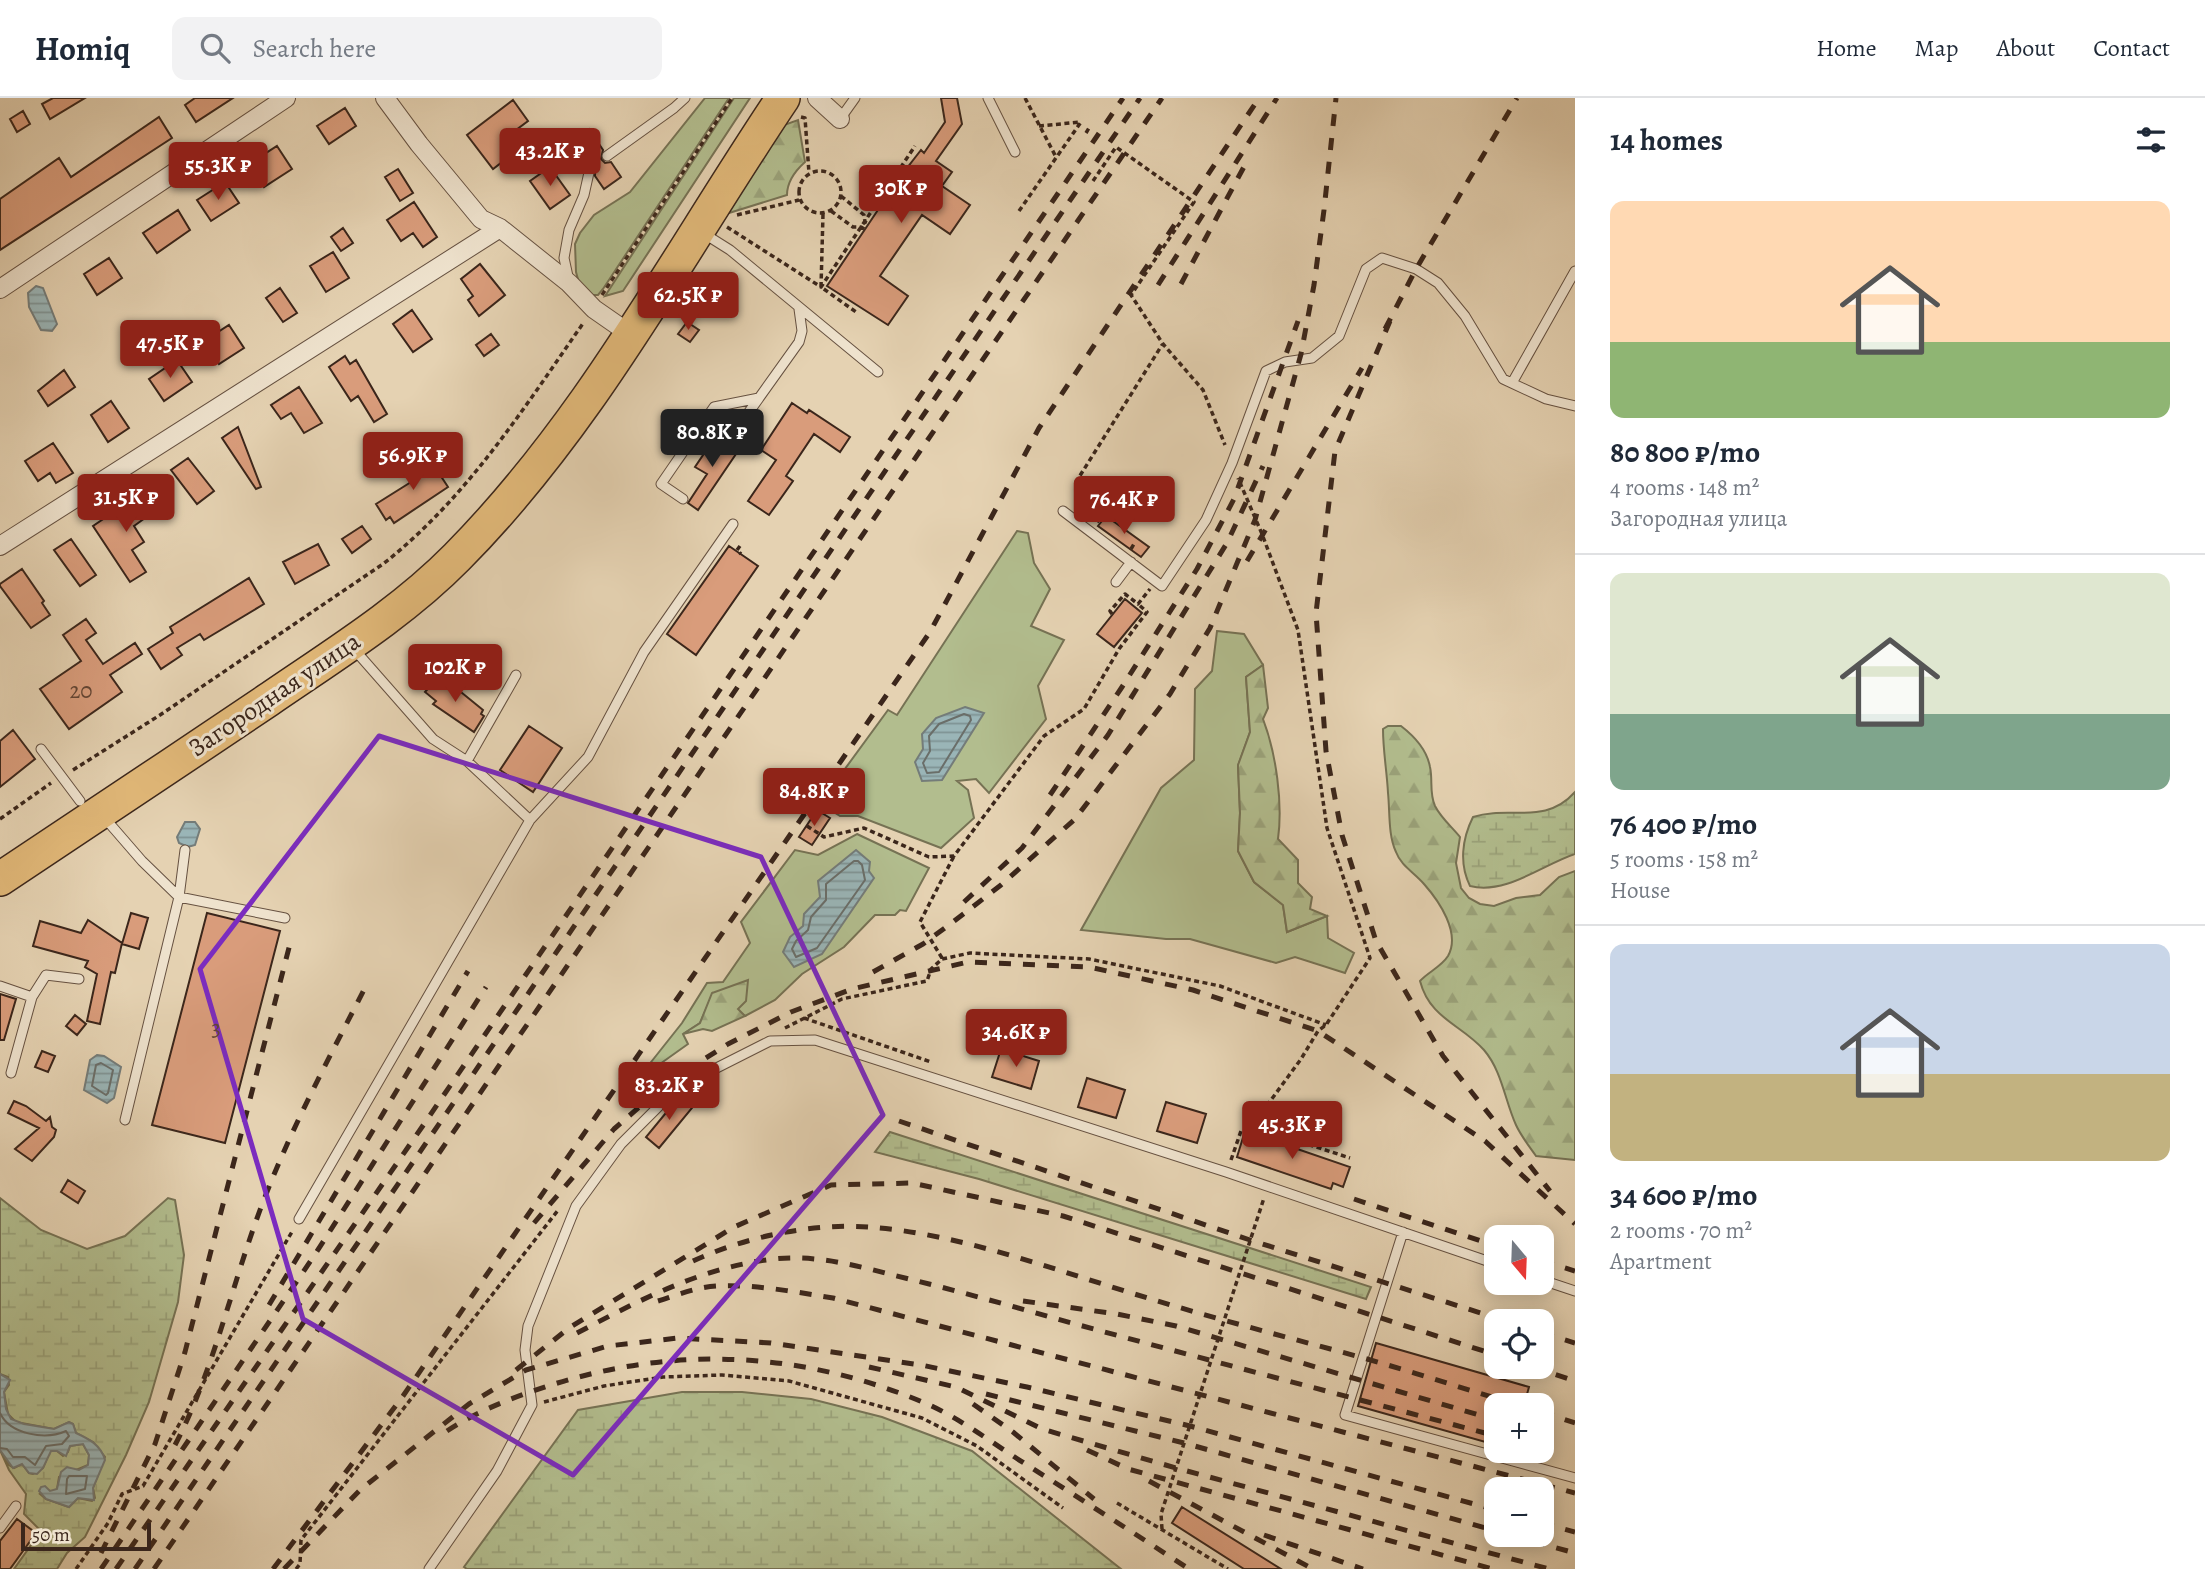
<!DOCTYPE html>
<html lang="en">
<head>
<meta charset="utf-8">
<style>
	:root { --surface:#fff; --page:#f2f2f3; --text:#1f2937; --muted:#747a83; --line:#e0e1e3; --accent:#8f2418 }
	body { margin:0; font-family:Alegreya,serif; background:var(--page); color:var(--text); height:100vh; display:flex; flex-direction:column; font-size:26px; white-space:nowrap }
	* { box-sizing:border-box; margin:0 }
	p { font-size:23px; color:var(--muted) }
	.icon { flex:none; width:38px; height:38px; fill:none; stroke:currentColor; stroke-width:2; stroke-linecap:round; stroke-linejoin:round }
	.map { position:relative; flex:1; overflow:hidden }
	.details { display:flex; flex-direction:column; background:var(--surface); width:630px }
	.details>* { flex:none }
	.needle { width:46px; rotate:161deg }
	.tools { position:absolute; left:1484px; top:1127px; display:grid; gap:14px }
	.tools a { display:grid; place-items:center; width:70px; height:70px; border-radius:14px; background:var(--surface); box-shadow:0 4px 18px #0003; font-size:35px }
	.scale { position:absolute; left:21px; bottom:18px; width:130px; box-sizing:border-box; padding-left:7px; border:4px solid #3b261b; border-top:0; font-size:19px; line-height:24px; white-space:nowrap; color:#3b261b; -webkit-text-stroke:5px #eee2cd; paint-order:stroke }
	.price { position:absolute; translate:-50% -60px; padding:0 16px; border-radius:7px; background:var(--accent); color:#fff; font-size:23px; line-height:46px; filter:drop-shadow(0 2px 4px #0008) }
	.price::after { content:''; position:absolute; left:50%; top:42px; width:21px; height:16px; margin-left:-10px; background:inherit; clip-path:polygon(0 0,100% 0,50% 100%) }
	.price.selected { background:#222; color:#fff }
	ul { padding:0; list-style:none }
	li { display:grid; align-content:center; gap:14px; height:371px; padding:0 35px }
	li+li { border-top:2px solid var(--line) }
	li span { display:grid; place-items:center; height:217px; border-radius:14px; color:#555 }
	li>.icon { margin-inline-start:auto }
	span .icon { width:126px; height:126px; fill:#fffc; stroke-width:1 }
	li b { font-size:30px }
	h2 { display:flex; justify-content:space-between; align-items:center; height:84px; padding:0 35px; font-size:30px }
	header { display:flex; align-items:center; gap:42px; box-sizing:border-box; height:98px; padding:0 35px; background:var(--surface); border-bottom:2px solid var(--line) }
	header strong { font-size:33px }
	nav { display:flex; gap:38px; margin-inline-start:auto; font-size:24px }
	.search { width:490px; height:63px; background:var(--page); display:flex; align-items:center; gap:18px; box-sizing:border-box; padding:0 24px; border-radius:14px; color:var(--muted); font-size:26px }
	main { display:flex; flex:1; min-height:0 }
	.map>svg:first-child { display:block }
	.green { fill:#b2bd8e; stroke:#767254; stroke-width:2 }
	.forest { fill:url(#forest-firs); stroke:#767254; stroke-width:2 }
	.wetland { fill:url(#wetland-marsh); stroke:#767254; stroke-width:2 }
	.water { fill:url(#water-rules); stroke:#747c79; stroke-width:2 }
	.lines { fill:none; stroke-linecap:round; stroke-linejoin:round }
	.shore { stroke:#6a6e69; stroke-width:2 }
	.building { fill:#d99c7b; stroke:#3b261b; stroke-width:2 }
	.lane-casing { stroke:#665141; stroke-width:11 }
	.street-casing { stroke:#665141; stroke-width:20 }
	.highway-casing { stroke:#3b261b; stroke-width:36 }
	.path { stroke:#3b261b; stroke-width:3.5; stroke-dasharray:5 3.5; stroke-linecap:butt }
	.lane { stroke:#eee2cd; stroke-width:9 }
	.street { stroke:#eee2cd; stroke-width:18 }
	.highway { stroke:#e2b979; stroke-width:33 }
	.rail { stroke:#3b261b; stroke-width:5; stroke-dasharray:12 12; stroke-linecap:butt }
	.marked { fill:none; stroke:#7b2cbf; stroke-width:5; stroke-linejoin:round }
	.labels { text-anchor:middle; stroke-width:6; stroke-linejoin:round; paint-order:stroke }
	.number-label { font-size:23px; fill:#624433 }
	.street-label { font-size:26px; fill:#3b261b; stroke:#eee2cd }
</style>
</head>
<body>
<header>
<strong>Homiq</strong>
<div class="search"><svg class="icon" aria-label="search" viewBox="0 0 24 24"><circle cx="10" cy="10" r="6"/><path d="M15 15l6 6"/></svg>Search here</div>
<nav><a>Home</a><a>Map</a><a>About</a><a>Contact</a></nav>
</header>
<main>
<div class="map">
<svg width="1575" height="1471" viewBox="0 0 1575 1471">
	<defs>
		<pattern id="forest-firs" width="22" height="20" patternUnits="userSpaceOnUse" patternTransform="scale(1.75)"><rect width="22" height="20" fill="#b2bd8e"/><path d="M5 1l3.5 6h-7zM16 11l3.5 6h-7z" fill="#9aa27a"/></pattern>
		<pattern id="wetland-marsh" width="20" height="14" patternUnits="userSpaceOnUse" patternTransform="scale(1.75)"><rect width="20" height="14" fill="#b2bd8e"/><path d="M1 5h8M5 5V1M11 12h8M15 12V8" fill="none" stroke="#9aa27a"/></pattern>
		<pattern id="water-rules" width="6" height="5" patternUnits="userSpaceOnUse" patternTransform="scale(1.75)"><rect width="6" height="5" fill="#9ab5b7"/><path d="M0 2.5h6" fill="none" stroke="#7f9394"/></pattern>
	</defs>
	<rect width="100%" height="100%" fill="#e5d2b2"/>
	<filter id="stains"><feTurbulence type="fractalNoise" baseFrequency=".00286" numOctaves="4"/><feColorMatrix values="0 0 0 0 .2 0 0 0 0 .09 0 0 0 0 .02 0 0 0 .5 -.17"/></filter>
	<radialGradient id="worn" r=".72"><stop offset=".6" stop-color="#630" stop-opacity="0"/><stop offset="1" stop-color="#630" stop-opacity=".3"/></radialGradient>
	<path class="green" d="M705 0H729L603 191 598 197H591L579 185 576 174 575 146 580 135 594 117 630 94Z
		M734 0H750L623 193 605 198Z
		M1017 433 1028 435 1034 465 1050 491 1031 528 1064 542 1038 588 1046 621 989 695 976 681 957 683 968 692 974 720 941 750 858 718H840L820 705 888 612 897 617Z
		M1217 533 1244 536 1263 567 1246 579 1250 634 1238 668 1240 715 1238 753 1254 784 1283 807 1287 834 1327 818 1328 840 1354 855 1345 875 1295 859 1276 865 1190 841H1166L1081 832 1161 690 1194 662 1195 591 1212 573Z
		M857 736 929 770 906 813 900 812 895 817H875L844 849 802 876 775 902 745 918 713 895 700 925 683 936 688 946 636 983 682 925 707 885 723 884 750 845 741 824 795 752 818 757Z"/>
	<path class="forest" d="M798 22 805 64C795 73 787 83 787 97L729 115 728 113 784 27Z
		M1263 567 1268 610 1263 621C1276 655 1283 705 1278 741L1298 762V785L1312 799 1310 811 1327 818 1287 834 1283 807 1254 784 1238 753 1240 715 1238 667 1250 634 1246 579Z
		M1388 628H1401C1414 638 1427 652 1430 669 1433 682 1429 695 1435 708 1441 720 1452 729 1460 739L1456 765 1461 790 1469 800 1480 806 1494 808 1516 800 1540 797 1559 779 1575 773V1062L1536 1058C1529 1048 1521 1038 1516 1027 1505 1003 1502 973 1484 952 1461 926 1430 921 1420 883 1428 874 1441 869 1448 858 1461 835 1439 803 1424 786 1415 775 1401 768 1396 754 1388 737 1390 714 1388 695 1387 674 1383 653 1383 631Z
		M748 882 746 903 738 911 745 918 712 933 703 931 683 936 700 925 712 895Z"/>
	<path class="wetland" d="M1575 694V756C1542 767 1506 797 1470 788 1459 766 1462 741 1473 719 1509 707 1545 728 1575 694Z
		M890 1034 1371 1189 1366 1201 979 1081 875 1054Z
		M0 1100 41 1132 87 1151 125 1138 168 1100 175 1102 184 1157 178 1204 149 1304 126 1357 85 1439 67 1455 57 1471H14L41 1433 24 1416 26 1396 9 1372 0 1352 9 1367 14 1370 22 1366 29 1375 33 1376 43 1370 50 1353H57L63 1358 68 1354 70 1348 83 1346 89 1357 88 1367 59 1379 57 1391 52 1394 48 1392 40 1396 46 1401 69 1409 78 1400 92 1403 95 1400 93 1390 105 1359 93 1344 76 1335 73 1326 69 1324 54 1331 16 1324 8 1316 4 1294 9 1287 8 1279 0 1276Z
		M682 1294H742L811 1301 882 1319 972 1353 1121 1471H467L464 1469 578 1312Z"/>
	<path class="water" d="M36 188 43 190 57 226 52 233 41 232 29 209 28 195Z
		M965 609 984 615 942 682 922 683 915 664 923 651 922 636 936 620Z
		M185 724H195L200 731 195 747 188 749 179 745 177 739Z
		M856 752 870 764 869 773 874 780 822 856 794 869 783 854 790 839 803 828 804 816 820 799 818 783Z
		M97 957 104 958 121 969 114 1000 107 1005 84 992 90 962Z
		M0 1276 10 1282 4 1294 6 1311 11 1321 24 1326 54 1331 69 1324 73 1326 76 1335C89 1341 101 1347 105 1362L93 1390 94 1402 78 1400 69 1409 46 1401 39 1393 41 1389 45 1388 50 1393 57 1391 61 1374 67 1369 79 1372 88 1367 89 1357 83 1346 70 1348 66 1358 57 1353H51L43 1370 37 1376 29 1375 22 1366 13 1370 0 1352Z"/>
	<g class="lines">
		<path class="shore" d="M964 616 970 618 971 622 939 674 927 675 923 665 930 653 929 638 939 626Z
			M854 763H858L862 767 865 782 817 850 796 859 792 851 796 843 808 832 811 819 826 802V786Z
			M101 965 113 972 108 995 106 997 92 988 96 967Z
			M0 1315C10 1337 46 1342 66 1333L69 1338 62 1346 46 1348 35 1367 25 1359H13L7 1351 0 1350
			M69 1378H87L85 1391 66 1396 67 1381Z"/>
	</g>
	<path class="building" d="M53 0H85L50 21 42 6Z
		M195 0H233L196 24 185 7Z
		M941 0H957L962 26 936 63 952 74 942 88 970 107 950 136 922 117 880 178 908 198 888 227 827 188 900 79 921 52 924 55 945 24Z
		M513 2 528 23 508 38 519 51 493 71 467 37Z
		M345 10 356 28 329 46 317 28Z
		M23 13 30 26 17 34 10 21Z
		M159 19 172 40 0 152V101L59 60 71 79Z
		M589 31 603 52 601 61 605 65 611 64 621 79 604 91 595 78V65L586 64 571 42Z
		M277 48 292 71 264 89 249 66Z
		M550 69 570 97 550 111 530 83Z
		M398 71 413 95 400 103 385 79Z
		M225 84 239 105 211 123 197 102Z
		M414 104 437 139 423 149 413 135 401 143 387 122Z
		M178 112 190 132 157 155 143 135Z
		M343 130 353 145 341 153 331 139Z
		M333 154 349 180 326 194 310 168Z
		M109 160 122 180 97 197 84 176Z
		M480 166 505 197 479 218 468 202 473 198 461 181Z
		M280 190 297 215 283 224 266 200Z
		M412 212 432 241 413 254 393 226Z
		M687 224 699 232 690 244 678 236Z
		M229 227 244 250 219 266 204 243Z
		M491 236 499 247 484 258 476 247Z
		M345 258 350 266 356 262 387 316 374 324 358 298 351 303 329 269Z
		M177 262 192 284 164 303 149 281Z
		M64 272 75 289 48 308 38 293Z
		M299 289 322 325 304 335 291 315 281 321 271 307Z
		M111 303 129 330 108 344 91 317Z
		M792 305 807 315 809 312 850 339 840 354 814 336 786 378 793 383 769 417 748 403 776 362 761 352Z
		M238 329 261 389 256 391 222 340Z
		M716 338 738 353 698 412 688 405 707 376 695 369Z
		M53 345 73 375 56 385 50 375 38 383 25 363Z
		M188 360 214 393 197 406 171 372Z
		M429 360 448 389 394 425 390 419 386 422 376 406 411 384 405 376Z
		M143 394 156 412 134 428 144 444 132 452 146 474 130 484 93 428Z
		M1106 418 1149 449 1141 459 1098 428Z
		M362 428 371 441 352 455 342 441Z
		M71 441 96 477 80 488 54 452Z
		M318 446 329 467 295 486 283 464Z
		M729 448 758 468 696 557 667 536Z
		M22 471 44 503 42 505 50 517 31 530 0 488V486Z
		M249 480 264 506 204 542 200 536 177 550 182 557 161 571 148 551 173 535 170 529Z
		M1125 501 1142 515 1114 549 1097 536Z
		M86 521 96 535 86 542 103 566 135 545 142 556 110 577 122 594 69 631 40 591 81 563 63 537Z
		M440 577 483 612 481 616 484 618 474 634 433 606 436 603 425 594Z
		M529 628 562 650 533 694 500 672Z
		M13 632 35 661 0 689V643Z
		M817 712 830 720 812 747 799 739Z
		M131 815 148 820 139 851 122 846Z
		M207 815 280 833 225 1045 152 1027Z
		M88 822 122 845 115 875 111 874 100 926 87 923 97 876 85 869 88 863 33 848 40 823 81 835Z
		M0 896 16 901 4 942H0Z
		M75 917 86 926 77 937 66 928Z
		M1001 951 1039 963 1031 991 992 979Z
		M42 953 55 958 48 974 35 969Z
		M1087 980 1125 992 1116 1020 1078 1009Z
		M679 999 692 1010 659 1050 646 1039Z
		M14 1003 26 1008 46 1023 50 1019 52 1029 56 1032 54 1039 32 1063 15 1051 39 1030 8 1015Z
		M1166 1004 1206 1016 1197 1045 1157 1033Z
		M1245 1033 1350 1069 1343 1089 1333 1085 1331 1091 1237 1059Z
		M68 1082 85 1093 78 1105 61 1094Z
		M1376 1245 1529 1289 1524 1307H1496V1347L1358 1308Z
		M1182 1409 1281 1471H1244L1172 1425Z
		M17 1421 36 1435 10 1471H0V1443Z"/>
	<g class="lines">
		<g class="lane-casing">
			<path id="lane" d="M988 0 1015 54
				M840 21 855 0
				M607 58 674 10 685 0
				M703 135 730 152 878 274
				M569 183 564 160 569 132 584 97 590 70
				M1512 285 1575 173
				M736 332 759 300
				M683 401 661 386 714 309 759 300 799 244 802 233 799 211
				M1063 413 1162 488 1206 422 1232 365 1266 273 1285 264 1312 260 1339 238 1366 171 1382 160 1416 171 1438 185 1465 218 1503 281 1546 301 1575 308
				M1116 484 1131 464
				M41 651 80 703
				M467 663 516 577
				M103 718 142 763 179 799 125 1022
				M530 722 588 659 644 554 733 426
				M185 752 179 799 285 820
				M0 888 32 899 46 877 79 881
				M11 975 32 899
				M299 1121 530 722 467 663 433 641 353 550
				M1403 1134 1345 1317 1575 1380
				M1542 1182 1575 1193
				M1517 1364 1521 1353
				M0 1430 16 1408
				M429 1471 497 1373 532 1307 525 1252 528 1228 576 1108 621 1046 677 990 770 943 815 942 1226 1074 1496 1166"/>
		</g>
		<g class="street-casing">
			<path id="street" d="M385 0 419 46 481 121 500 130 569 185 594 211 617 227
				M817 0 840 21
				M0 191 286 0
				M0 448 500 130"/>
		</g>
		<g class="highway-casing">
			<path id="highway" d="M0 781C89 722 179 662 268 602 332 558 402 515 457 459 590 325 678 156 783 0"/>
		</g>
		<path class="path" d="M1025 0 1056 59
			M801 19 805 20 809 75
			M1039 28 1081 24
			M1086 35 1089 30
			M799 94a21 21 0 1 1 42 0a21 21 0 1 1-42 0Z
			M1093 83 1116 49 1194 104 1131 197 1163 246 1203 292 1225 347
			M841 98 864 117 865 124 869 126
			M831 113 853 129H861L866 132
			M1019 113 1081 24
			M823 116 821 189 856 214
			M737 117 799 102
			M727 129 821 189 915 48
			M602 197 732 0
			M1097 424 1103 417 1076 384 1162 247
			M740 448 737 452 741 456
			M1131 451 1134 446 1132 445
			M1112 516 1110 513 1125 496 1138 506 1150 491
			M73 672 160 617 383 466C467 400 524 310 584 224
			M0 721 51 685
			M807 728 824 739 864 730 929 759 954 758 1044 638 1084 611 1119 551 1147 514 1138 506
			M942 860 920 824 954 758
			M804 920 931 964
			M785 930 842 901 927 883 931 871 942 861 970 855 1089 861 1220 888 1326 927
			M1252 1028 1350 1060
			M1231 1062 1241 1033 1252 1028 1301 961 1318 933 1326 927 1370 860 1327 730 1298 532 1262 436 1238 380
			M544 1304 604 1288 663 1279 722 1277 789 1283 922 1320 977 1348 1063 1410
			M1117 1405 1228 1471
			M1162 1431 1161 1416 1264 1100
			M76 1471 108 1425 122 1396 143 1388 293 1132
			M296 1471 300 1466 301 1442 559 1111"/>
		<use href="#lane" class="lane"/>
		<use href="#street" class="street"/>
		<use href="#highway" class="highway"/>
		<path class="rail" d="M1181 186 1246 65
			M1158 187 1277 0
			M1390 223 1335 353 1316 515 1326 653 1342 737 1376 843 1443 958 1550 1093
			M1385 231 1416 171 1517 0
			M1247 463 1362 270
			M1050 697 1122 589 1197 471 1234 401 1298 223
			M964 804 1022 750 1108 637 1227 445 1263 368
			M873 874 923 846 953 824 1001 787 1075 721 1170 596 1210 530 1255 422 1301 256 1314 187 1324 112 1336 0
			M899 1023 1250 1142 1506 1223
			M1354 1101 1496 1148
			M534 1125 614 1031 668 984 728 946 791 914 852 891 968 864 1089 869 1193 892 1318 933 1485 1043 1575 1126
			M693 1163C745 1139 811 1125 868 1129 960 1135 1063 1175 1151 1201 1220 1222 1290 1240 1360 1259 1413 1274 1465 1291 1518 1307
			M1542 1163 1575 1173
			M658 1203C677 1197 697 1189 717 1188 755 1186 795 1194 833 1200L1575 1395
			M1023 1203 1117 1216 1176 1228 1496 1322
			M269 1207 468 873
			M577 1235C640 1202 702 1169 774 1161 821 1156 864 1170 909 1181 958 1193 1008 1207 1057 1221 1203 1261 1350 1299 1496 1338
			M1542 1235 1575 1245
			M869 1269 956 1289 1042 1331 1176 1370 1549 1471
			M1533 1269 1575 1283
			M516 1272 569 1230 734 1129 831 1087 912 1085 1063 1118 1496 1257
			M986 1296 1184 1345 1496 1433
			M973 1306 1013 1334 1094 1401
			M1542 1314 1575 1325
			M447 1333C477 1313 514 1299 548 1288 675 1247 801 1253 925 1305 960 1320 992 1345 1024 1365 1079 1400 1134 1435 1189 1471
			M175 1347C213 1274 231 1190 260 1112 289 1034 329 960 367 886
			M1087 1352 1128 1371 1493 1471
			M1149 1383 1313 1471
			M1542 1425 1575 1434
			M1264 1437 1363 1471
			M1510 1437 1575 1455
			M101 1455 155 1346 185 1254 292 838
			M101 1471 314 1158 486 889
			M116 1471 422 1029 1123 0
			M135 1471 1140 0
			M154 1471 1162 0
			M273 1471 403 1298 930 534 1039 330 1259 0
			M284 1471 360 1392 469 1306 526 1272 608 1248 678 1240 771 1245 921 1267 1027 1289 1190 1328 1496 1412"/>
	</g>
	<path class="marked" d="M379 638 761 759 883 1017 573 1377 303 1221 200 871Z"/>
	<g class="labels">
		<g class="number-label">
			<text x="81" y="600">20</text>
			<text x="216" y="938">3</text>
		</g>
		<g class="street-label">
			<text transform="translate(274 596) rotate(-34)" y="9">Загородная улица</text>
		</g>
	</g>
	<rect width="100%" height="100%" filter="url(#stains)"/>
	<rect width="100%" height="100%" fill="url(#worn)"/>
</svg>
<div class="tools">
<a><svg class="needle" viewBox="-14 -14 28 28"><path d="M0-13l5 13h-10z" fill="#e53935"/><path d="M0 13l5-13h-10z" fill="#747a83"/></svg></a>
<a><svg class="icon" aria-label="locate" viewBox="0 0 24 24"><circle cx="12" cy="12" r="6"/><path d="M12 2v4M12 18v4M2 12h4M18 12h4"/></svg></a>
<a>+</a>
<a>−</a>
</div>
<div class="scale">50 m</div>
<b class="price" style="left:550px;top:90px">43.2K ₽</b>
<b class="price" style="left:218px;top:104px">55.3K ₽</b>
<b class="price" style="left:901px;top:127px">30K ₽</b>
<b class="price" style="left:688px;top:234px">62.5K ₽</b>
<b class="price" style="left:170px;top:282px">47.5K ₽</b>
<b class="price selected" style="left:712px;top:371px">80.8K ₽</b>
<b class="price" style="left:413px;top:394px">56.9K ₽</b>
<b class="price" style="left:126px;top:436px">31.5K ₽</b>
<b class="price" style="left:1124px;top:438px">76.4K ₽</b>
<b class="price" style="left:455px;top:606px">102K ₽</b>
<b class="price" style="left:814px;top:730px">84.8K ₽</b>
<b class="price" style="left:1016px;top:971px">34.6K ₽</b>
<b class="price" style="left:669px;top:1024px">83.2K ₽</b>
<b class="price" style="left:1292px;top:1063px">45.3K ₽</b>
</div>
<section class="details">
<h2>14 homes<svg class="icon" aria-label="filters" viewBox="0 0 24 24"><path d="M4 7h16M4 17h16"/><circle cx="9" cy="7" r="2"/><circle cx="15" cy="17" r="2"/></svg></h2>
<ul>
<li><span style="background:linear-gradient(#ffd9b3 65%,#8fb573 0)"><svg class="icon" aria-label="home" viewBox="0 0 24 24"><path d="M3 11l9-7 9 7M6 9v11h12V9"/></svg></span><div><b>80 800 ₽/mo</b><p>4 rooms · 148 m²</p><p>Загородная улица</p></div></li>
<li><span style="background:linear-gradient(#dfe7d0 65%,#7fa58c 0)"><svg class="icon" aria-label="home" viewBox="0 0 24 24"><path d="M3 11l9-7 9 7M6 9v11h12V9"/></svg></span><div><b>76 400 ₽/mo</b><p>5 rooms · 158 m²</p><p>House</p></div></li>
<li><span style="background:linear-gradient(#c9d6e8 60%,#c2b280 0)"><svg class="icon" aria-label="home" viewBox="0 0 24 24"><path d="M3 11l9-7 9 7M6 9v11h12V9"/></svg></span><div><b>34 600 ₽/mo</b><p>2 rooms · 70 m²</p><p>Apartment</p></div></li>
</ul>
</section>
</main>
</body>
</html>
